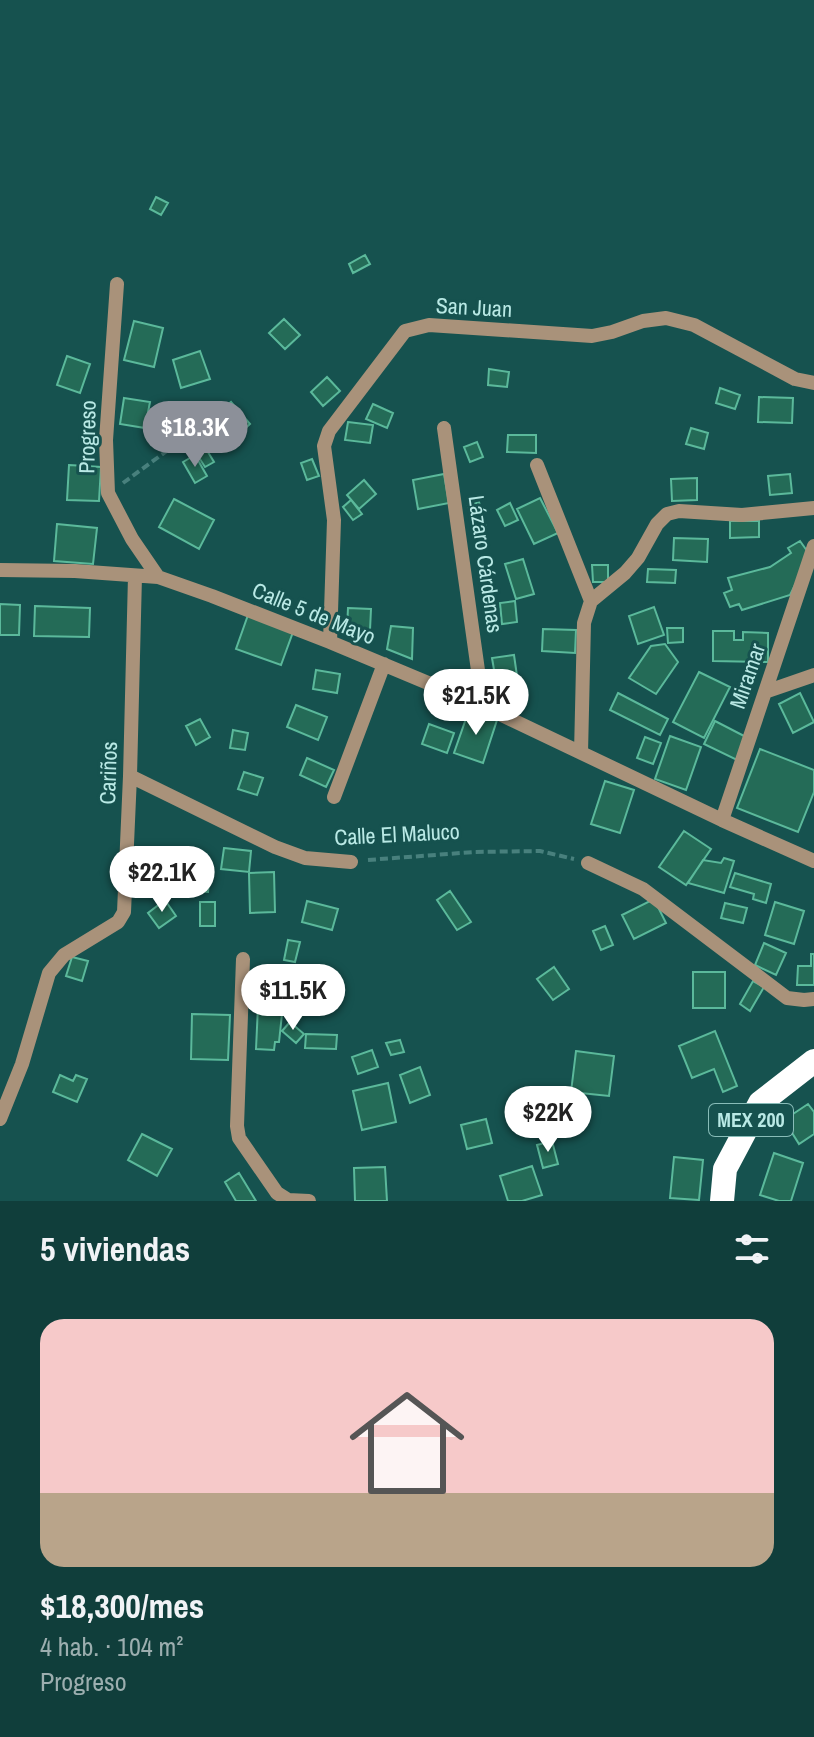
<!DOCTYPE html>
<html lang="es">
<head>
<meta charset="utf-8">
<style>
	:root { --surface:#103e3b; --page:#1e4946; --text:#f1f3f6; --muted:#9caeaf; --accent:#8c9099 }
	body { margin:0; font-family:"Archivo Narrow",sans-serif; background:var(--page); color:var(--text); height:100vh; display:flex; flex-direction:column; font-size:30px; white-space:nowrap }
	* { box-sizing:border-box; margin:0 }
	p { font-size:26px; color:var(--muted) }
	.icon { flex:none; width:44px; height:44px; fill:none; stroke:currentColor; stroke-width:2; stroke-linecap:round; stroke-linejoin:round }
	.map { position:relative; height:1201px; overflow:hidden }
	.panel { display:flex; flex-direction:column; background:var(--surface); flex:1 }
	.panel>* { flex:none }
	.price { position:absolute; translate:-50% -68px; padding:0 18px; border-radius:28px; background:#fff; color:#222; font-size:26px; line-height:52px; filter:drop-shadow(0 2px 4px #0008) }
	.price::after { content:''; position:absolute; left:50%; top:48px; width:24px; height:18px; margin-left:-12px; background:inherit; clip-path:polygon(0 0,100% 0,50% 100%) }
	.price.current { background:var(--accent); color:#fff }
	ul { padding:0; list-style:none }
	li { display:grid; align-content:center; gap:16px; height:424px; padding:0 40px }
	li span { display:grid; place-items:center; height:248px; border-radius:24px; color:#555 }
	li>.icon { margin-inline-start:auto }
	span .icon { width:144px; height:144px; fill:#fffc; stroke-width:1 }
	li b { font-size:34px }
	h2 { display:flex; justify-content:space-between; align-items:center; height:96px; padding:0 40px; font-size:34px }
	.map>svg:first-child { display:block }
	.building { fill:#246b57; stroke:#5bb99b; stroke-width:2 }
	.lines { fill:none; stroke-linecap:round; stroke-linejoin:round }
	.path { stroke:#48807d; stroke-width:4; stroke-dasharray:8 4; stroke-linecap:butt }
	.minor { stroke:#a9927a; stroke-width:14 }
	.highway { stroke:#fff; stroke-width:24 }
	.labels { text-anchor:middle; stroke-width:6; stroke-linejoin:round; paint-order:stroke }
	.shield { fill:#16524f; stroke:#88bcb8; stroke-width:2 }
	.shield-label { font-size:20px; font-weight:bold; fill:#b9e9e5 }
	.street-label { font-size:22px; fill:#b9e9e5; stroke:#16524f }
</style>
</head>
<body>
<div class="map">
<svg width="814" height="1201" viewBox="0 0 814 1201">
	<rect width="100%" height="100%" fill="#16524f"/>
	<path class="building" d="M156 197 168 203 161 215 150 209Z
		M365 255 370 264 353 273 349 264Z
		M284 319 300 335 285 349 269 333Z
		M134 321 163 328 154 367 124 360Z
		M200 351 210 379 181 388 173 360Z
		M67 356 90 364 80 393 57 385Z
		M489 369 509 372 507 387 488 385Z
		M327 377 340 391 323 406 311 392Z
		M720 388 740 395 735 409 716 403Z
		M759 397 793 398 792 423 758 422Z
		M124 398 150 402 145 428 120 424Z
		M231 402 250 424 238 435 219 412Z
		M373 404 393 413 387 428 366 419Z
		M348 422 373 425 370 443 345 440Z
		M691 428 708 433 704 449 686 444Z
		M508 435H536V453L507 452Z
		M200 439 214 462 205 467 191 445Z
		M477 442 483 457 470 462 464 447Z
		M195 455 207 476 195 483 183 462Z
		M312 459 319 476 307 480 301 463Z
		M69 465 101 467 99 501 67 500Z
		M444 474 449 503 418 509 413 480Z
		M790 474 792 493 770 495 768 476Z
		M697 478V500L672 501 671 479Z
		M364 480 376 494 359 509 347 495Z
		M540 498 558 533 534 544 517 509Z
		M174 499 214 520 199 549 159 527Z
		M351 500 362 514 353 520 343 507Z
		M479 502 486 527 475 530 468 506Z
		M510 503 518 520 505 526 497 510Z
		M730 521H759V537L730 538Z
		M57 524 97 528 93 564 54 561Z
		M674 538 708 539 707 562 673 560Z
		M800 541 810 555 790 595 742 610 739 604 730 607 724 593 732 590 728 578 770 567 791 553 788 548Z
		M523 559 534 594 516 599 505 564Z
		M592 565H608V582H593Z
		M648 569 676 570 675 583 647 582Z
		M515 601 517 622 502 624 500 603Z
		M0 604 20 605 19 635H0Z
		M35 606 90 608 89 637 34 636Z
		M654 607 664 635 638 644 629 616Z
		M348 608 371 609 370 630 347 629Z
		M248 615 293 632 281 665 236 649Z
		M391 626 413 628 412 659 387 649Z
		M667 628H683V642L668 643Z
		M543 629 576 630 575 653 542 651Z
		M713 631H734V640H743V632L768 633V662L713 661Z
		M665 644 678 662 656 694 629 678 651 646Z
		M514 655 519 690 498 693 492 658Z
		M316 670 340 674 337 693 313 689Z
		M699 672 730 687 704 738 673 722Z
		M618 693 668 719 660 735 610 710Z
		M800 693 814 722 793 733 779 704Z
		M296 705 327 717 318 740 287 727Z
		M469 710 497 720 483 763 454 753Z
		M200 719 210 737 196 745 186 726Z
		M715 721 748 738 737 760 704 744Z
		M429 724 454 733 447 753 422 744Z
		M233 730 248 733 245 750 230 748Z
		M670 736 701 747 686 790 655 779Z
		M645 737 661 743 653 764 637 758Z
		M760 749 814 770V792L798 832 737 808Z
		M307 758 334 770 326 787 300 775Z
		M244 772 263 778 257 795 238 789Z
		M605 781 634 790 620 833 591 824Z
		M684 831 711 849 686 885 659 867Z
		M224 848 251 851 249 872 221 869Z
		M724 858 734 861 724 893 688 883 703 860 721 863Z
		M195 863 211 864 208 892 193 891Z
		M274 872 275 912 250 913 249 873Z
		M735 873 771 884 766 903 753 899 754 894 730 887Z
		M450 891 471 922 457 930 437 900Z
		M654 899 666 923 634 939 622 915Z
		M165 900 176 916 159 928 148 913Z
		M307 901 338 909 332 930 302 922Z
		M200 902H215V926H200Z
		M775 902 804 911 794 944 765 935Z
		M725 903 747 908 743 923 721 918Z
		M605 926 613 945 601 950 593 931Z
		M288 940 300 942 295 962 284 960Z
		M764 943 786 953 776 975 755 965Z
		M811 954H814V985H797L798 966H811Z
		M72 957 88 961 82 981 66 976Z
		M554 967 569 989 553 1000 537 979Z
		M693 972H725V1008H693Z
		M753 981 764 987 750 1011 740 1004Z
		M299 982 323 994 316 1010 291 999Z
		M258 1006 274 1008 273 1013 282 1014 279 1042H275L274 1050 256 1049Z
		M192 1014 230 1015 228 1060 191 1059Z
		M290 1022 304 1034 296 1043 282 1031Z
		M715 1031 737 1086 723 1092 714 1069 692 1078 679 1046Z
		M306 1034 337 1035 336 1049 305 1048Z
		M400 1040 404 1052 391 1055 386 1043Z
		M372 1050 378 1067 358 1074 352 1057Z
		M576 1051 614 1056 609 1096 571 1092Z
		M420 1067 430 1095 410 1103 400 1075Z
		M60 1075 73 1081 76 1075 87 1079 77 1102 53 1092Z
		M388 1083 396 1122 362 1130 353 1091Z
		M808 1104 814 1112V1134L799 1144 784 1120Z
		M486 1119 492 1143 467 1149 461 1125Z
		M142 1134 172 1149 157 1176 128 1160Z
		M552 1141 558 1164 543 1168 537 1145Z
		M774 1153 803 1163 791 1201H779L760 1195Z
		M674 1157 703 1160 699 1200 670 1198Z
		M532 1166 542 1195 522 1201H508L500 1176Z
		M385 1167 387 1201H355L354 1168Z
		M239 1173 256 1201H236L225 1182Z"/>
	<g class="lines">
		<path class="path" d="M123 483 179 442
			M368 860 474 852 540 851 574 859"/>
		<path class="minor" d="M117 284 106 440 108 493 132 539 158 577
			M444 428 483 706
			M537 465 591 601
			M0 570 75 571 158 577 212 596 330 642 483 706 722 820 814 861
			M330 642 334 520 324 446 329 431 405 331 429 325 592 336 612 332 643 321 666 318 694 325 795 379 814 383
			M765 692 814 675
			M581 753 584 623 591 601 625 573 638 558 657 524 667 514 679 511 742 515 814 508
			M130 776 275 847 305 858 351 862
			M334 797 384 664
			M722 820 814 546
			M588 863 643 889 787 998 804 1000 814 999
			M243 959 237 1126 239 1138 277 1193 288 1200 309 1201
			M0 1119 22 1064 49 973 64 955 118 922 124 912 130 776 135 576"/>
		<path class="highway" d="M722 1201 725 1169 760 1103 814 1061"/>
	</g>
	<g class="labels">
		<rect class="shield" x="709" y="1104" width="84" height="32" rx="6"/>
		<g class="shield-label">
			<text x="751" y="1127">MEX 200</text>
		</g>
		<g class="street-label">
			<text transform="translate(474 307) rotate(3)" y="8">San Juan</text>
			<text transform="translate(87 437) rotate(-89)" y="8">Progreso</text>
			<text transform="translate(486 564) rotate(82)" y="8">Lázaro Cárdenas</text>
			<text transform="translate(314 613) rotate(22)" y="8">Calle 5 de Mayo</text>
			<text transform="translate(747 676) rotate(-71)" y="8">Miramar</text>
			<text transform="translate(108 773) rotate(-88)" y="8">Cariños</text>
			<text transform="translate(397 834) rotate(-3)" y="8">Calle El Maluco</text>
		</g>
	</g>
</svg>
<b class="price current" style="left:195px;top:469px">$18.3K</b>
<b class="price" style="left:476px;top:737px">$21.5K</b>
<b class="price" style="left:162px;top:914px">$22.1K</b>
<b class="price" style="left:293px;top:1032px">$11.5K</b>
<b class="price" style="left:548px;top:1154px">$22K</b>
</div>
<section class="panel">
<h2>5 viviendas<svg class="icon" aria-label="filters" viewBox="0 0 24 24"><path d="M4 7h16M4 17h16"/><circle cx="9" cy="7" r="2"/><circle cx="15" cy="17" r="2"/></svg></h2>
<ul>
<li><span style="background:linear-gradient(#f6c9c9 70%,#b9a48a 0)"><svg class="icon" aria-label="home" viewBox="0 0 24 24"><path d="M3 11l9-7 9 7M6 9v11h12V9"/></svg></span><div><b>$18,300/mes</b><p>4 hab. · 104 m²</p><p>Progreso</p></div></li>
</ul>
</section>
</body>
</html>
